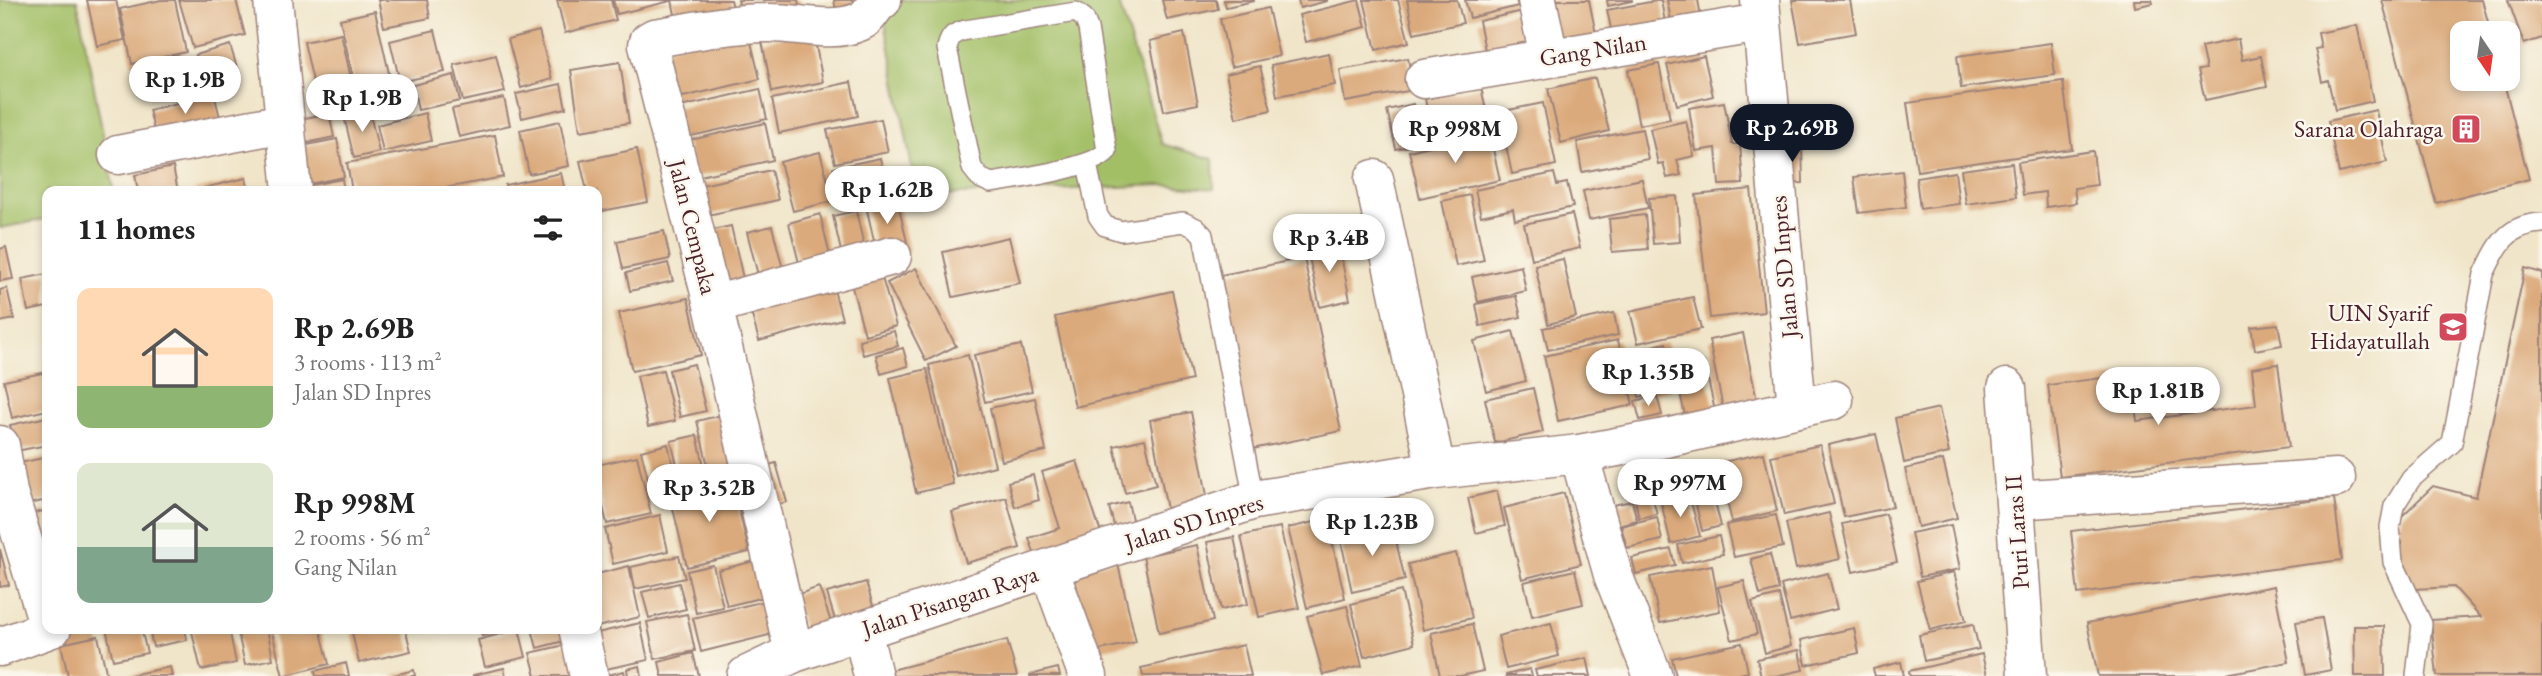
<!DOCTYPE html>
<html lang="en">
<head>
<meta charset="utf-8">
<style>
	:root { --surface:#fff; --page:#f6f6f6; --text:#222; --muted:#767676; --accent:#111827 }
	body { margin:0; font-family:"EB Garamond",serif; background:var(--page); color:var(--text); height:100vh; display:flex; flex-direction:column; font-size:26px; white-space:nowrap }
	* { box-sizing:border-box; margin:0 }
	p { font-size:23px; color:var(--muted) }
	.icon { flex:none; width:38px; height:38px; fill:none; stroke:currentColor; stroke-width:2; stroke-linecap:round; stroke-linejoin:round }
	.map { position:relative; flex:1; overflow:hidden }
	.drawer { position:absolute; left:42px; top:186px; width:560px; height:448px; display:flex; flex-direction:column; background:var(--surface); border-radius:14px; box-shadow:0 4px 10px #0003 }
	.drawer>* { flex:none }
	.needle { width:46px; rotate:167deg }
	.controls { position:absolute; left:2450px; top:21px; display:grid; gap:14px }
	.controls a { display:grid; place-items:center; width:70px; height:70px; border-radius:14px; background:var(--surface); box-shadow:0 4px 10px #0003; font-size:35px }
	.price { position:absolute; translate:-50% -60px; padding:0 16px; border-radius:24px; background:#fff; color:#222; font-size:23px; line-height:46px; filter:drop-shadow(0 2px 4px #0008) }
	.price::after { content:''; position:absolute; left:50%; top:42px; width:21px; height:16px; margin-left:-10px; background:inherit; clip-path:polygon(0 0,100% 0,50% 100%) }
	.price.active { background:var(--accent); color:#fff }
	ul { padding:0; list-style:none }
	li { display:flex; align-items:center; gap:21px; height:175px; padding:0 35px }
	li span { display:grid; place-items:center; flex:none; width:196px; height:140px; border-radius:14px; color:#555 }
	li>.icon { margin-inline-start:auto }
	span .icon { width:84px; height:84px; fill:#fffc; stroke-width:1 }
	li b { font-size:30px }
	h2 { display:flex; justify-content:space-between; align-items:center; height:84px; padding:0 35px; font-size:30px }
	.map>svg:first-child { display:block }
	.green { fill:#a3bf66; stroke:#766f48; stroke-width:2 }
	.building { fill:#dbaa7c }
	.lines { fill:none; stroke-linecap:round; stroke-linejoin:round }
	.lane-casing { stroke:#9d827a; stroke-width:22 }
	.street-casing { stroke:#9d827a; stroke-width:41 }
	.lane { stroke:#fff; stroke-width:19 }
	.street { stroke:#fff; stroke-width:38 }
	.labels { text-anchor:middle; stroke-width:5; stroke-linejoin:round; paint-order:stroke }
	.street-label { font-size:24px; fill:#4a1f2b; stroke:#fbf7ec }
	.poi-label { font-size:24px; fill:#4a1f2b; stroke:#fbf7ec; text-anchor:end }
</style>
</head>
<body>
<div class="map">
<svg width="2542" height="676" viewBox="0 0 2542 676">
	<rect width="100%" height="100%" fill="#fbf7ec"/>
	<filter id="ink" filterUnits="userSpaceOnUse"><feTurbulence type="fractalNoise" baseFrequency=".0143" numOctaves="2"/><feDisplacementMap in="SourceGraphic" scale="14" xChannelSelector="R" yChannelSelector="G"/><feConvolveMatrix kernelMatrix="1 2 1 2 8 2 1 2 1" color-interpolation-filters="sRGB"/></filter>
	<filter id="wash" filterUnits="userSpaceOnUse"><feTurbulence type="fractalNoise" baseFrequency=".00686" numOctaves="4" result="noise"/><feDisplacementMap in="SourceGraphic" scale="28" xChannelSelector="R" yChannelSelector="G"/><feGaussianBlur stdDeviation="1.57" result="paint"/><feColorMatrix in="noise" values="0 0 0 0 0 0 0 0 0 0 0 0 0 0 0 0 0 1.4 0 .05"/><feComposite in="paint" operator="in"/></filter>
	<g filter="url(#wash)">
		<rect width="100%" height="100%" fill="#f0e5c9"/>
		<path class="green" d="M0 0H77L114 191H47V219L0 228Z
			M881 0H1118L1162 144 1213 159 1214 189 1163 185 917 196Z"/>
		<g id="blocks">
			<path class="building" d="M87 0H116L125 40 97 46Z
				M161 0H175L186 52 132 64 120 9Z
				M179 0H236L245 35 193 48Z
				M378 0H427L430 18 384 27Z
				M557 0H611L616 20 565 33Z
				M613 0H671V1L617 14Z
				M672 0H731L735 15 678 29Z
				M738 0H798L800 10 743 22Z
				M834 0H865L838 21Z
				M1162 0H1216L1218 9 1167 20Z
				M1224 0H1254V1L1226 7Z
				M1298 0H1327V1L1300 8Z
				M1359 0 1366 27 1306 42 1299 15Z
				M1364 0H1398L1409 42 1376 50Z
				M1407 0H1457L1463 23 1414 34Z
				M1465 0H1516L1518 6 1470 18Z
				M1545 0H1589L1597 39 1555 48Z
				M1607 0H1632V1L1608 6Z
				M1661 0 1666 28 1613 38 1607 10Z
				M1667 0H1698L1703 28 1674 35Z
				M1792 0H1850L1856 33 1800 43Z
				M2134 0H2152L2153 3 2135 7Z
				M2382 0H2482L2491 33H2462V79H2503L2529 179 2436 203Z
				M2508 0H2542V38L2524 44Z
				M1268 8 1279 56 1231 67 1220 19Z
				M375 11 395 100 360 108 340 19Z
				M1523 11 1531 50 1487 60 1479 21Z
				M2357 25 2373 101 2335 110 2328 80 2322 82 2315 49 2321 48 2318 33Z
				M435 30 445 72 400 82 390 41Z
				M748 30 760 79 670 100 658 50Z
				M539 31 552 79 521 88 508 39Z
				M813 31 823 82 772 92 762 41Z
				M1184 33 1198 104 1164 111 1150 41Z
				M341 34 353 87 316 95 304 42Z
				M2238 39 2242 60 2261 56 2267 87 2205 100 2198 70 2206 69 2201 47Z
				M2051 43 2055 75 1961 88 1957 56Z
				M230 45 240 77 204 87 195 55Z
				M1329 53 1335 85 1277 96 1271 65Z
				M496 55 505 92 463 101 454 65Z
				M1704 56 1713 96 1677 105 1667 65Z
				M1408 58 1414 90 1345 102 1340 70Z
				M620 62 629 123 580 131 571 70Z
				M1659 64 1670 119 1639 125 1628 70Z
				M1260 66 1271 110 1236 118 1226 74Z
				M454 75 460 101 418 110 413 85Z
				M1595 78 1609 131 1561 143 1548 89Z
				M2063 81 2072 149 1917 171 1907 103Z
				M851 82 858 116 779 133 772 99Z
				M561 84 566 108 522 118 516 94Z
				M1481 87 1489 124 1432 135 1425 99Z
				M760 89 767 119 678 139 671 109Z
				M214 94 221 121 156 138 149 110Z
				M504 98 510 125 459 137 452 109Z
				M1724 102 1732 144H1740L1743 184 1719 185 1716 148 1696 151 1689 108Z
				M1543 103 1556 165 1512 174 1499 112Z
				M1413 104 1422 143 1396 149 1387 110Z
				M369 110 379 152 354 158 344 116Z
				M2376 110 2387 162 2339 173 2328 121Z
				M329 113 334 137 306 143 301 119Z
				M425 113 431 141 383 152 377 125Z
				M881 119 888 152 835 163 827 130Z
				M560 121 569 166 529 174 520 130Z
				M1686 121 1694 156 1677 160 1681 175 1667 178 1663 163 1658 164 1650 129Z
				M765 123 773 160 695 177 686 141Z
				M1642 129 1648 159 1582 172 1577 142Z
				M1489 132 1500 180 1420 198 1409 151Z
				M495 135 503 177 430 191H352L347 163Z
				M337 139 344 177 304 185 297 147Z
				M1802 145 1803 183 1783 184 1781 146Z
				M637 149 648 202 597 212V191H587L580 161Z
				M2093 151 2097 185 2074 188 2076 203 2046 207 2045 192 2023 195 2018 162Z
				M820 152 833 201 793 211 780 162Z
				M880 158 888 192 840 202 833 168Z
				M2012 163 2016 197 1966 204 1961 170Z
				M173 167 178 191H138L135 175Z
				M771 170 778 200 703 216 697 186Z
				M1902 171 1906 207 1859 213 1854 177Z
				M1955 172 1959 204 1920 209 1916 178Z
				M561 173 565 191H507L505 185Z
				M1554 173 1557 185 1567 183 1573 207 1515 220 1513 209 1481 216 1475 190Z
				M246 178 249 191H195V190Z
				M342 179 344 191H296V188Z
				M1642 179 1648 208 1589 220 1583 191Z
				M1751 189 1764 312 1710 318 1696 195Z
				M896 194 909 251 878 259 865 201Z
				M1470 195 1484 260 1456 266 1442 201Z
				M1677 196 1680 242 1653 244 1649 198Z
				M856 211 866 255 843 260 833 216Z
				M820 214 834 272 803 279 789 223Z
				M1572 214 1580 248 1532 259 1524 224Z
				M1645 215 1648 249 1612 252 1609 219Z
				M731 226 745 287 717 294 703 232Z
				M772 226 786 281 761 287 747 232Z
				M664 231 670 259 623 269 617 241Z
				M1009 237 1020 283 953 297 943 252Z
				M1338 242 1350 300 1320 307 1307 248Z
				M6 247 13 279 0 281V249Z
				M1304 258 1341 431 1252 449 1216 276Z
				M1563 259 1576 317 1548 324 1535 265Z
				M668 263 673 281 630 291 626 273Z
				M1521 266 1526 291 1478 302 1472 277Z
				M916 268 956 346 926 361 887 283Z
				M2525 268 2542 273V676H2437L2431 620 2481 617 2454 587 2414 589 2393 547 2402 516 2433 486 2476 497Z
				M880 271 896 326 865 335 850 280Z
				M47 274V307L28 311 22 279Z
				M831 279 842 319 759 341 748 301Z
				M7 288 14 319 0 322V290Z
				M1172 291 1192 380 1075 407 1055 317Z
				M1516 296 1521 317 1480 326 1476 304Z
				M1693 297 1701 329 1638 343 1630 311Z
				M688 298 701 355 632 371 619 313Z
				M1614 313 1618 335 1548 350 1543 328Z
				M2278 324 2282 345 2255 350 2251 327Z
				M894 331 898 346 863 355 859 340Z
				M1513 331 1526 381 1486 391 1474 341Z
				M1743 333 1759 410 1725 418 1709 340Z
				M1618 340 1633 405 1558 421 1544 356Z
				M1666 343 1672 369 1634 378 1628 352Z
				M1021 345 1032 391 985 402 974 355Z
				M903 348 908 366 881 374 876 355Z
				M968 355 995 466 956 476 929 365Z
				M1704 362 1718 424 1688 430 1675 369Z
				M694 364 706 411 680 417 669 370Z
				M2278 364 2289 447 2060 477 2048 385 2131 374 2137 421 2256 405 2252 368Z
				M927 369 953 484 916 493 890 378Z
				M663 370 675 421 648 427 637 376Z
				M47 372V410L12 418 4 381Z
				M1668 377 1671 390 1639 397 1636 384Z
				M1533 388 1543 432 1495 443 1485 399Z
				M1657 396 1662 415 1640 420 1635 401Z
				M1035 398 1046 451 1002 461 990 408Z
				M1939 408 1949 453 1904 463 1895 418Z
				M734 412 747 466 710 474 697 421Z
				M1191 412 1209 506 1168 515 1150 420Z
				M47 417V445L16 451 10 425Z
				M1876 434 1893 507 1844 517 1828 445Z
				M697 435 707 479 682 485 671 441Z
				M1145 439 1156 485 1125 493 1114 446Z
				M668 444 678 488 652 494 641 451Z
				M1820 445 1834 504 1784 515 1771 456Z
				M1764 453 1777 511 1732 522 1718 463Z
				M637 456 651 514 607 524 597 481V465Z
				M47 457V500L29 504 20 463Z
				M1943 460 1957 518 1918 527 1905 469Z
				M1077 461 1103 539 1037 561 1029 538 1060 528 1042 472Z
				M776 463 787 502 768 507 758 468Z
				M1707 469 1721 526 1702 531 1689 473Z
				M1033 475 1039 500 1015 507 1008 482Z
				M732 481 749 552 687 567 670 496Z
				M1497 491 1505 526 1476 533 1468 498Z
				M1564 493 1581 564 1522 579 1504 508Z
				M1689 495 1700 536 1671 544 1661 502Z
				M1652 496 1657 514 1639 518 1635 500Z
				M1006 497 1020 548 966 563 952 512Z
				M2334 498 2342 560 2078 594 2071 531Z
				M1632 501 1637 520 1618 525 1613 505Z
				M1128 502 1133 524 1115 529 1109 507Z
				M47 510V590L30 514Z
				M1829 513 1840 559 1796 569 1786 523Z
				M1886 514 1897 562 1853 572 1842 524Z
				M660 515 668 551 613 564 605 529Z
				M1776 515 1783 547 1734 557 1726 525Z
				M1657 517 1662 540 1627 548 1621 526Z
				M1327 519 1345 598 1307 608 1288 528Z
				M1392 524 1405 580 1352 592 1340 536Z
				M1951 525 1960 569 1920 577 1911 533Z
				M1280 527 1299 608 1259 617 1241 536Z
				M1719 536 1723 554 1682 563 1678 545Z
				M1234 537 1248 604 1221 610 1207 542Z
				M1197 545 1213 621 1159 633 1143 556Z
				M0 549 9 585 0 587Z
				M1671 549 1675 565 1636 574 1632 558Z
				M1456 553 1472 618 1423 630 1408 564Z
				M1770 554 1779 590 1760 595 1751 559Z
				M679 556 685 578 635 589 631 567Z
				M763 559 772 595 727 606 718 570Z
				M1117 560 1136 642 1091 652 1073 570Z
				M713 565 723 607 696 613 687 571Z
				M1712 565 1720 611 1660 623 1650 577Z
				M629 566 640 617 597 627V574Z
				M1575 570 1583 604 1532 616 1524 582Z
				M1954 572 1966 621 1930 630 1917 581Z
				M1828 573 1837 609 1790 621 1781 585Z
				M1744 581 1757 634 1732 640 1718 587Z
				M866 582 876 616 837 627 827 593Z
				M679 583 686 609 649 618 642 592Z
				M2274 586 2289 662 2215 676H2098L2087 623Z
				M819 587 833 628 807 638 793 596Z
				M1401 591 1414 644 1364 657 1351 604Z
				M1779 595 1791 646 1765 653 1752 602Z
				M765 601 773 634 701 652 693 618Z
				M1347 606 1362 666 1323 675 1307 616Z
				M687 614 695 651 655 659 647 622Z
				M2322 618 2331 670 2305 675 2296 622Z
				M640 623 648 660 601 670 593 634Z
				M1551 623 1559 656 1506 669 1498 636Z
				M1472 624 1483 671 1460 676H1440L1431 633Z
				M1973 624 1979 649 1924 661 1919 635Z
				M2354 626H2384L2385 676H2355Z
				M106 628H141L147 653 113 660Z
				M149 628H185L187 640 153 647Z
				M209 628H229L236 663 201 670 192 632Z
				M237 628H267L273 659 245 665Z
				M271 628H320L329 664 283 676Z
				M351 628H405L411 651 359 663Z
				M480 628H511V629L482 636Z
				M577 628 579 637 537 648 532 629Z
				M1854 628 1859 653 1806 665 1801 640Z
				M519 629 526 657 485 667 478 640Z
				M98 636 107 676H68L61 644Z
				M1007 640 1017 676H880V673Z
				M578 642 586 676H536L530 653Z
				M1742 643 1748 672 1732 676H1676L1672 658Z
				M1244 645 1251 676H1143L1141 668Z
				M1799 650 1803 670 1775 676H1761L1757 659Z
				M693 653 699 676H662L659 662Z
				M1982 654 1987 676H1910L1909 671Z
				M1587 658 1591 676H1537L1535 670Z
				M1901 662 1904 676H1875L1873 669Z
				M346 663 349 676H316L315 671Z
				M640 666 642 676H628L627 669Z
				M170 667 172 676H130V675Z
				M504 668 506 676H473V675Z
				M1058 668 1060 676H1030V675Z
				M1530 669 1532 676H1506V675Z
				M414 670 415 676H394V675Z
				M624 671 625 676H608V675Z"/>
		</g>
	</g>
	<g filter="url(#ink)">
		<use href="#blocks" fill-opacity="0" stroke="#9d827a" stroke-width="2"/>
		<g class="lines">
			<g class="lane-casing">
				<path id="lane" d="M1076 12 1084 18 1088 28 1107 151C1094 168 1015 179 991 183L980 178 972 168 947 48C950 35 954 33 966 30Z
					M1087 164 1098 216 1105 226 1121 231 1183 222 1196 228 1203 235 1254 500
					M2416 676 2422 624 2393 562 2390 527 2394 506 2411 479 2452 443 2484 274C2497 246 2507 224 2542 223"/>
			</g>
			<g class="street-casing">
				<path id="street" d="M273 0 292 191
					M1537 0 1549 57
					M1760 0 1797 408
					M1424 79 1761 23
					M118 155 284 123
					M1374 179 1436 470
					M713 305 892 256
					M2007 388 2027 676
					M0 445 8 492 47 620
					M1579 454 1613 575 1653 676
					M2015 500 2336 478
					M1049 569 1088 676
					M578 628 589 676
					M862 630 873 676
					M0 647 52 628
					M794 653 713 305 648 45 649 41 654 38C691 32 730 23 767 23 798 22 830 34 859 22 871 17 872 6 882 0
					M746 676 794 653 1254 500 1436 470 1579 454 1666 438 1834 400"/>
			</g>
			<use href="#lane" class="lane"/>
			<use href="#street" class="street"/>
		</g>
	</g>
	<defs>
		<g id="building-square" transform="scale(1.575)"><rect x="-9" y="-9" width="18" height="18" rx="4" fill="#d1495b" stroke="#fbf7ec"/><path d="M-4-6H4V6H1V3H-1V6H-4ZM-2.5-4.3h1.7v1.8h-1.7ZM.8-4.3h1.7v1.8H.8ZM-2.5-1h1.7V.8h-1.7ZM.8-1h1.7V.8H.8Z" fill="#fff"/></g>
		<g id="university-square" transform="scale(1.575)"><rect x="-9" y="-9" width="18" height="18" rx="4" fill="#d1495b" stroke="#fbf7ec"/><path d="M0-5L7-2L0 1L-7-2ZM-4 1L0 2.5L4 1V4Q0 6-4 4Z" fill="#fff"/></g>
	</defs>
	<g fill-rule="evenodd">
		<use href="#building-square" x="2466" y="129"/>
		<use href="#university-square" x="2453" y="327"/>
	</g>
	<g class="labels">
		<g class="street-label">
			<text transform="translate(1593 50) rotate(-9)" y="8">Gang Nilan</text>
			<text transform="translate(693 227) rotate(76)" y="8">Jalan Cempaka</text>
			<text transform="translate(1784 267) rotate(-95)" y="8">Jalan SD Inpres</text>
			<text transform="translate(1194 522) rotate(-17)" y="8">Jalan SD Inpres</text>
			<text transform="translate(2017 532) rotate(-94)" y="8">Puri Laras II</text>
			<text transform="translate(950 601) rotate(-18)" y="8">Jalan Pisangan Raya</text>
		</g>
		<g class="poi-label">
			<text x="2443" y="137">Sarana Olahraga</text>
			<text x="2430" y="321">UIN Syarif<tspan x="2430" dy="28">Hidayatullah</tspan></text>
		</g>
	</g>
</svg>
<div class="controls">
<a><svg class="needle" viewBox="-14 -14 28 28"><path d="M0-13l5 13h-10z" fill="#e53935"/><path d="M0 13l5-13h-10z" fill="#767676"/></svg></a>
</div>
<b class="price" style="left:185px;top:116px">Rp 1.9B</b>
<b class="price" style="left:362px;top:134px">Rp 1.9B</b>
<b class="price active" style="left:1792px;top:164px">Rp 2.69B</b>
<b class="price" style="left:1455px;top:165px">Rp 998M</b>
<b class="price" style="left:887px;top:226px">Rp 1.62B</b>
<b class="price" style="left:1329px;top:274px">Rp 3.4B</b>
<b class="price" style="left:1648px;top:408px">Rp 1.35B</b>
<b class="price" style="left:2158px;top:427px">Rp 1.81B</b>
<b class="price" style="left:1680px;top:519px">Rp 997M</b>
<b class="price" style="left:709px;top:524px">Rp 3.52B</b>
<b class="price" style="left:1372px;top:558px">Rp 1.23B</b>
<section class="drawer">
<h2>11 homes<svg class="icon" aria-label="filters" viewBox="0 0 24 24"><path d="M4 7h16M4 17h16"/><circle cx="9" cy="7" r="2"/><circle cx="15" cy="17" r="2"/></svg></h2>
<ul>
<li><span style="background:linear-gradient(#ffd9b3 70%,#8fb573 0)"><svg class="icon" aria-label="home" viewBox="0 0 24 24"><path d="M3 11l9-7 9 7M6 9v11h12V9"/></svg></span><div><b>Rp 2.69B</b><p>3 rooms · 113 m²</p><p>Jalan SD Inpres</p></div></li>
<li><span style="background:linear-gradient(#dfe7d0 60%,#7fa58c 0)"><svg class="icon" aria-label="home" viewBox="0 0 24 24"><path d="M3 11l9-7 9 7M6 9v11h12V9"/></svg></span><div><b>Rp 998M</b><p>2 rooms · 56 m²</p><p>Gang Nilan</p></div></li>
</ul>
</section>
</div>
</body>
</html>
